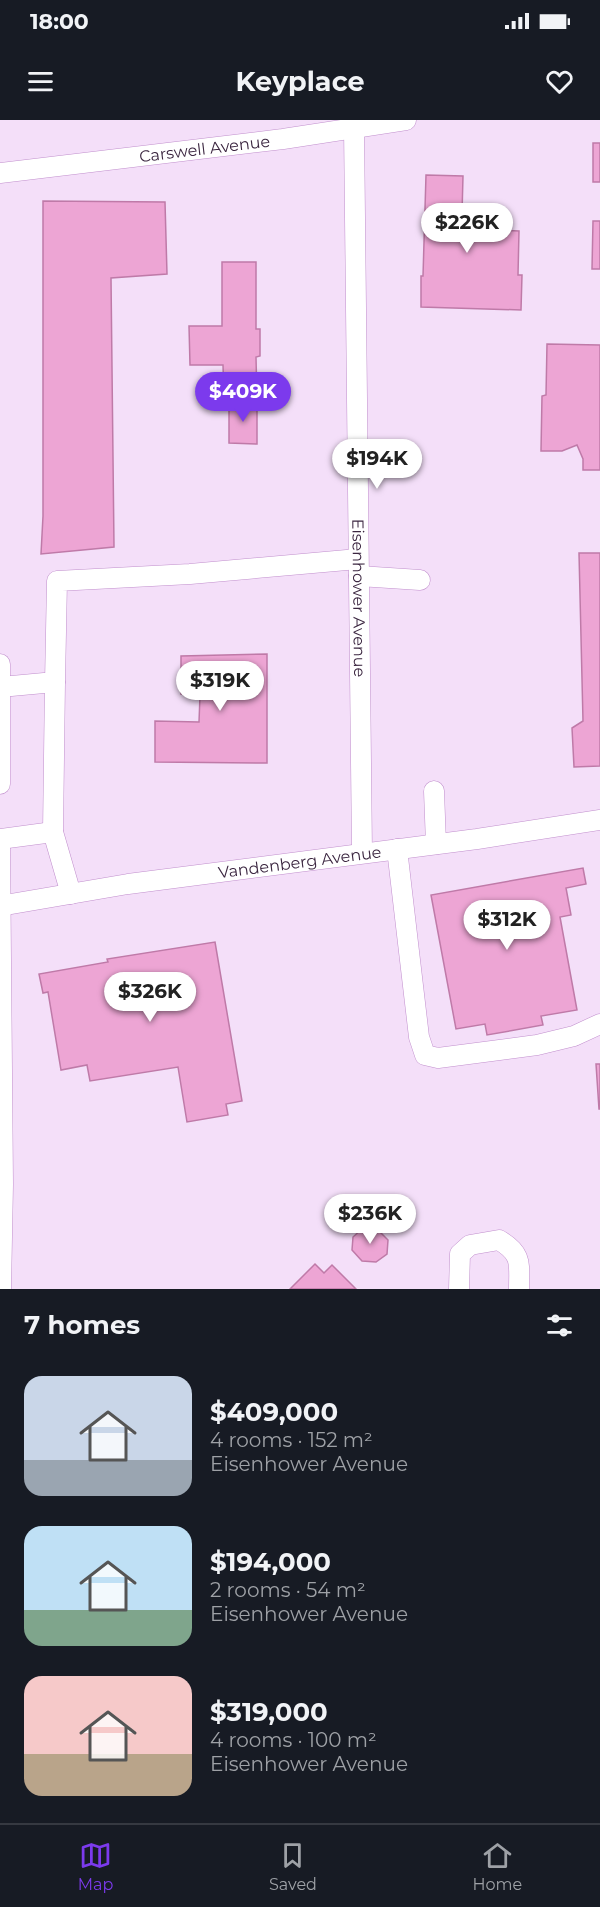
<!DOCTYPE html>
<html lang="en">
<head>
<meta charset="utf-8">
<style>
	:root { --surface:#171b24; --page:#242831; --text:#f1f3f6; --muted:#9ea1a6; --line:#363941; --accent:#7c3aed }
	body { margin:0; font-family:Montserrat,sans-serif; background:var(--page); color:var(--text); height:100vh; display:flex; flex-direction:column; font-size:22px; white-space:nowrap }
	* { box-sizing:border-box; margin:0 }
	p { font-size:20px; color:var(--muted) }
	.icon { flex:none; width:33px; height:33px; fill:none; stroke:currentColor; stroke-width:2; stroke-linecap:round; stroke-linejoin:round }
	.map { position:relative; height:1169px; overflow:hidden }
	.side { display:flex; flex-direction:column; background:var(--surface); flex:1 }
	.side>* { flex:none }
	.price { position:absolute; translate:-50% -51px; padding:0 14px; border-radius:21px; background:#fff; color:#222; font-size:20px; line-height:39px; filter:drop-shadow(0 2px 3px #0008) }
	.price::after { content:''; position:absolute; left:50%; top:36px; width:18px; height:14px; margin-left:-9px; background:inherit; clip-path:polygon(0 0,100% 0,50% 100%) }
	.price.current { background:var(--accent); color:#fff }
	ul { padding:0; list-style:none }
	li { display:flex; align-items:center; gap:18px; height:150px; padding:0 24px }
	li span { display:grid; place-items:center; flex:none; width:168px; height:120px; border-radius:18px; color:#555 }
	li>.icon { margin-inline-start:auto }
	span .icon { width:72px; height:72px; fill:#fffc; stroke-width:1 }
	li b { font-size:26px }
	h2 { display:flex; justify-content:space-between; align-items:center; height:72px; padding:0 24px; font-size:26px }
	.status { display:flex; justify-content:space-between; align-items:center; height:42px; padding:0 30px; background:var(--surface); direction:ltr }
	.status svg { height:16px; fill:currentColor }
	header { display:flex; justify-content:space-between; align-items:center; height:78px; padding:0 24px; background:var(--surface); font-size:27px; font-weight:700 }
	.tabs { display:flex; justify-content:space-around; align-items:center; height:84px; border-top:2px solid var(--line); background:var(--surface); font-size:16px; color:var(--muted) }
	.tabs a { display:grid; justify-items:center; gap:3px }
	.tabs .current { color:var(--accent) }
	.map>svg:first-child { display:block }
	.building { fill:#eda5d4; stroke:#bf7aa8; stroke-width:1.5 }
	.lines { fill:none; stroke-linecap:round; stroke-linejoin:round }
	.minor-casing { stroke:#c18fcd; stroke-width:21 }
	.minor { stroke:#fff; stroke-width:20 }
	.labels { text-anchor:middle; stroke-width:6; stroke-linejoin:round; paint-order:stroke }
	.street-label { font-size:16px; fill:#3b2640; stroke:#fbf0fe }
</style>
</head>
<body>
<div class="status"><b>18:00</b><svg viewBox="0 0 49 12"><path d="M0 12V9h3v3zM5 12V6h3v6zM10 12V3h3v9zM15 12V0h3v12zM26 1h20v11H26zM47 4h2v5h-2z"/></svg></div>
<header><svg class="icon" aria-label="menu" viewBox="0 0 24 24"><path d="M4 6h16M4 12h16M4 18h16"/></svg>Keyplace<svg class="icon" aria-label="heart" viewBox="0 0 24 24"><path d="M12 20l-8-8c-3-5 5-10 8-4 3-6 11-1 8 4z"/></svg></header>
<div class="map">
<svg width="600" height="1169" viewBox="0 0 600 1169">
	<rect width="100%" height="100%" fill="#f4dff9"/>
	<path class="building" d="M593 23H600V62H593Z
		M426 55 463 56 462 94 501 95 500 110 519 111 518 155H522L521 190 421 187V156H423Z
		M43 81 165 82 167 154 111 158 114 427 41 434 43 396Z
		M593 101H600V149H592Z
		M222 142H256V209H260V236L256 237 257 280H224L223 245H190L189 206H222Z
		M547 224 600 225V350H583V339L577 325 562 331H541L542 276 546 275Z
		M236 280H251V287H257V324L229 323V287H236Z
		M579 433H600V646L574 647 572 608 583 601Z
		M267 534V643L155 642V601L199 602 200 576 181 574V536Z
		M583 748 586 764 566 768 571 795 560 797 577 890 541 896 543 905 487 915 485 904 456 909 431 775Z
		M215 822 242 981 226 984 228 995 187 1002 178 947 90 961 87 945 61 950 48 872 43 873 39 854 108 842 107 839Z
		M596 944H600V989H599Z
		M363 1108 377 1109 388 1120 387 1134 376 1142 362 1141 352 1130 353 1117Z
		M315 1144 324 1153 332 1145 356 1169H290Z"/>
	<g class="lines">
		<g class="minor-casing">
			<g id="minor">
				<path id="s1" d="M354 7 362 733"/>
				<path id="s2" d="M0 53 283 19 406 0"/>
				<path d="M359 456 420 460"/>
				<path d="M0 544V664"/>
				<path d="M55 562 53 712 71 774"/>
				<path d="M0 567 55 562 57 461 190 454 358 439"/>
				<path d="M434 671 436 724"/>
				<path d="M0 719 53 712"/>
				<path d="M0 727 3 1064 1 1169"/>
				<path d="M397 729 419 917 425 935 438 938 537 925 574 916 600 904"/>
				<path id="s3" d="M0 786 128 764 477 719 600 700"/>
				<path d="M459 1169 460 1134 470 1125 499 1120C523 1134 519 1144 519 1169"/>
			</g>
		</g>
		<use href="#minor" class="minor"/>
	</g>
	<g class="labels">
		<g class="street-label">
			<text dy="6" stroke="none"><textPath href="#s2" startOffset="206">Carswell Avenue</textPath></text>
			<text dy="6" stroke="none"><textPath href="#s1" startOffset="471">Eisenhower Avenue</textPath></text>
			<text dy="6" stroke="none"><textPath href="#s3" startOffset="303">Vandenberg Avenue</textPath></text>
		</g>
	</g>
</svg>
<b class="price" style="left:467px;top:134px">$226K</b>
<b class="price current" style="left:243px;top:303px">$409K</b>
<b class="price" style="left:377px;top:370px">$194K</b>
<b class="price" style="left:220px;top:592px">$319K</b>
<b class="price" style="left:507px;top:831px">$312K</b>
<b class="price" style="left:150px;top:903px">$326K</b>
<b class="price" style="left:370px;top:1125px">$236K</b>
</div>
<section class="side">
<h2>7 homes<svg class="icon" aria-label="filters" viewBox="0 0 24 24"><path d="M4 7h16M4 17h16"/><circle cx="9" cy="7" r="2"/><circle cx="15" cy="17" r="2"/></svg></h2>
<ul>
<li><span style="background:linear-gradient(#c9d6e8 70%,#9aa5b1 0)"><svg class="icon" aria-label="home" viewBox="0 0 24 24"><path d="M3 11l9-7 9 7M6 9v11h12V9"/></svg></span><div><b>$409,000</b><p>4 rooms · 152 m²</p><p>Eisenhower Avenue</p></div></li>
<li><span style="background:linear-gradient(#bfe0f5 70%,#7fa58c 0)"><svg class="icon" aria-label="home" viewBox="0 0 24 24"><path d="M3 11l9-7 9 7M6 9v11h12V9"/></svg></span><div><b>$194,000</b><p>2 rooms · 54 m²</p><p>Eisenhower Avenue</p></div></li>
<li><span style="background:linear-gradient(#f6c9c9 65%,#b9a48a 0)"><svg class="icon" aria-label="home" viewBox="0 0 24 24"><path d="M3 11l9-7 9 7M6 9v11h12V9"/></svg></span><div><b>$319,000</b><p>4 rooms · 100 m²</p><p>Eisenhower Avenue</p></div></li>
</ul>
</section>
<nav class="tabs">
<a class="current"><svg class="icon" aria-label="map" viewBox="0 0 24 24"><path d="M3 6l6-2 6 2 6-2v14l-6 2-6-2-6 2zM9 4v14M15 6v14"/></svg>Map</a>
<a><svg class="icon" aria-label="saved" viewBox="0 0 24 24"><path d="M7 4h10v16l-5-4-5 4z"/></svg>Saved</a>
<a><svg class="icon" aria-label="home" viewBox="0 0 24 24"><path d="M3 11l9-7 9 7M6 9v11h12V9"/></svg>Home</a>
</nav>
</body>
</html>
